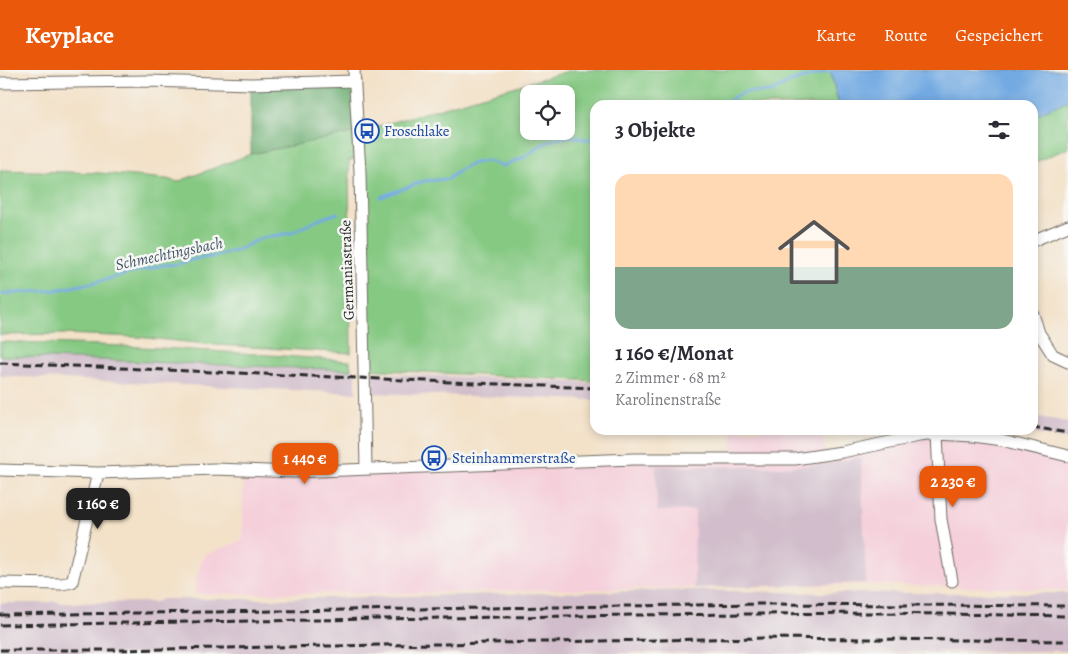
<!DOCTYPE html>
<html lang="de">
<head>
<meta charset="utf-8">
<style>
	:root { --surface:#fff; --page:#f2f2f3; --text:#2b2b33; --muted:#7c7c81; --accent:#ea580c }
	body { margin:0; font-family:Alegreya,serif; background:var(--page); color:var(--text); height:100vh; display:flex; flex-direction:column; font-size:19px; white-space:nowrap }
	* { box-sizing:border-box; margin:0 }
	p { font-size:16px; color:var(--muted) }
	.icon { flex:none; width:28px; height:28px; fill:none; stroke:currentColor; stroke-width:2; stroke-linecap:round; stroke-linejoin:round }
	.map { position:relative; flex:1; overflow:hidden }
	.side { position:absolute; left:590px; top:30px; width:448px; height:335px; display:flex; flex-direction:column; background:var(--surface); border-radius:15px; box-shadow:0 2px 8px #0003 }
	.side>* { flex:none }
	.controls { position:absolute; left:520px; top:15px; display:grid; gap:10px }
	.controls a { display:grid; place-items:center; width:55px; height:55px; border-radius:10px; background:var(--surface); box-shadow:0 2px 8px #0003; font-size:25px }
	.price { position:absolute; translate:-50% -42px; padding:0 11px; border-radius:10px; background:var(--accent); color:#fff; font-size:16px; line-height:32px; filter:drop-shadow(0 1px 2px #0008) }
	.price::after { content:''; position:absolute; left:50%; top:30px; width:15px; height:11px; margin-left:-8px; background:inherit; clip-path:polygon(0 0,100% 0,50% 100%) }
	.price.active { background:#222; color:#fff }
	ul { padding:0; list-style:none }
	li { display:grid; align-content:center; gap:10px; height:265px; padding:0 25px }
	li span { display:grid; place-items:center; height:155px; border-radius:15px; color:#555 }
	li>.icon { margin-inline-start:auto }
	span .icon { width:90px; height:90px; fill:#fffc; stroke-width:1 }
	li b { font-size:21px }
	h2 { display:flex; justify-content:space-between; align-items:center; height:60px; padding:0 25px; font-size:21px }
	header { display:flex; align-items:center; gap:30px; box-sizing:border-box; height:70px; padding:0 25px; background:var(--accent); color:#fff }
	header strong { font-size:24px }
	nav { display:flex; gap:28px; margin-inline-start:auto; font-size:18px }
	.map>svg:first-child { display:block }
	.built { fill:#f5cfda }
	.industrial { fill:#d1bdcb }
	.green { fill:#86c983; stroke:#587a57; fill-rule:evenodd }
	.forest { fill:#6cad71; stroke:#4c6c4e }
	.water { fill:#73aae2; stroke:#4f6a86 }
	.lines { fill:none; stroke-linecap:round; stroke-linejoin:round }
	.stream { stroke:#73aae2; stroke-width:3 }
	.minor-casing { stroke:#716b62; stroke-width:13 }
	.minor { stroke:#fff; stroke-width:11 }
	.rail { stroke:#2b2b2b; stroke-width:3; stroke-dasharray:8 4; stroke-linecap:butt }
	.labels { text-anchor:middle; stroke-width:5; stroke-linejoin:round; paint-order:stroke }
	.transit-label { font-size:15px; fill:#164399; stroke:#f6f6f2; text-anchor:start }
	.street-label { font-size:15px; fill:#2b2b2b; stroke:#f6f6f2 }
	.water-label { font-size:16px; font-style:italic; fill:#44576b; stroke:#f6f6f2 }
</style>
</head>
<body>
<header>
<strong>Keyplace</strong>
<nav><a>Karte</a><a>Route</a><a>Gespeichert</a></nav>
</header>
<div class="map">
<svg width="1068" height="584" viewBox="0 0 1068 584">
	<rect width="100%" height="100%" fill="#f6f6f2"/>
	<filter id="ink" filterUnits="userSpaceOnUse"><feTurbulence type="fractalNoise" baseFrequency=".02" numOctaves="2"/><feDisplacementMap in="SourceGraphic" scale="10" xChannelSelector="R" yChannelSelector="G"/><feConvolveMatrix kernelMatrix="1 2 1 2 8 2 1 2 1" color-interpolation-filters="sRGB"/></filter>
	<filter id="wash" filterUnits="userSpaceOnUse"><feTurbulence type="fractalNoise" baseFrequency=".0096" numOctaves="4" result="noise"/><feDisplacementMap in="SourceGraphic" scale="20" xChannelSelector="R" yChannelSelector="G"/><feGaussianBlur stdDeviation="1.12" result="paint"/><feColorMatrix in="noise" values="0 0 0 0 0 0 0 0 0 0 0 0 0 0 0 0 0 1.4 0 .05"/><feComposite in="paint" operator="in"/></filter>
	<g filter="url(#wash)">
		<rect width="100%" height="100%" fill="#f3e1c8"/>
		<path class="built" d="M733 360H821L826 384 937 364 1068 386V520L869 514 401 523 195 524V513L202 489 207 484 243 470V400L732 389Z"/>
		<path class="industrial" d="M0 286 356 300V323L0 306Z
			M372 303 595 313V330L372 323Z
			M1033 346 1068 352V370L1011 360H1032Z
			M861 387 866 513 694 518 695 440 657 441 656 396 781 397 826 394Z
			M683 520 823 523H1068V581L782 582 1068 584H750V583L0 584V533H44L56 531 62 533 156 532 162 529H277Z"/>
		<path class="green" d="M572 0H830L839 35H595V311L364 299 358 87 349 91 351 283 216 275 137 267 63 264 0 265V100L100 103 167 109 177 112 251 84 358 62ZM529 24H566V61H529Z
			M1068 30V78L1033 93 1032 46Z
			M0 272C117 274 233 282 350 291L351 300 0 286Z"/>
		<path class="forest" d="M355 11 358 62 251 84V14Z"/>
		<path class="water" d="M830 0H1068V30L1033 46 1032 35H839Z"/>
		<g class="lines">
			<path class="stream" d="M698 35H710
				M725 35 736 26 746 22H771L790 12 833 0
				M381 127 424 111 448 109 461 99 474 93 488 91 503 96 523 88 542 75 552 70 571 66 584 69H595
				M0 224 55 220 92 213 162 195 178 194 196 189 216 186 238 180 261 168 291 163 320 149 338 143"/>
		</g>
	</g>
	<g filter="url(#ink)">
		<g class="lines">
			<g class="minor-casing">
				<path id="minor" d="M354 0 360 102 366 399
					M0 13 147 11 251 14 355 11
					M1032 171 1068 156
					M1032 241 1039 263 1053 285 1068 292
					M937 364 941 449 952 511
					M0 400 98 403 215 399 293 402 634 389H795L842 382 919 366 937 364 973 366 1002 370 1068 386
					M0 513 62 514 72 512 98 403"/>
			</g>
			<use href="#minor" class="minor"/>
			<path class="rail" d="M0 293 595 318
				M1032 357 1068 363
				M0 545 762 534 1068 536
				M0 555 632 545 876 543 1068 546
				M0 580H114L763 568 1068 571"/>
		</g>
	</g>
	<defs>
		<g id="bus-ring" transform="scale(1.25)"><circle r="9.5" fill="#f6f6f2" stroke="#1a4fb4" stroke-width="1.5"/><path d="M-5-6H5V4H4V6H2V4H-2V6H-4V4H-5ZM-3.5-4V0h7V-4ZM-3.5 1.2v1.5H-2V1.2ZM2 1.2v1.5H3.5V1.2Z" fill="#1a4fb4"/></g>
	</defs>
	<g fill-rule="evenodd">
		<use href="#bus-ring" x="367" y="61"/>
		<use href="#bus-ring" x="434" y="388"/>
	</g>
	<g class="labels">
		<g class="transit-label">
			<text x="384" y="66">Froschlake</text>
			<text x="452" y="393">Steinhammerstraße</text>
		</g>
		<g class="street-label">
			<text transform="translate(347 200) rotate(-92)" y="5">Germaniastraße</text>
		</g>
		<g class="water-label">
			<text transform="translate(169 183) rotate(-12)" y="6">Schmechtingsbach</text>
		</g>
	</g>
</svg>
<div class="controls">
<a><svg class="icon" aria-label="locate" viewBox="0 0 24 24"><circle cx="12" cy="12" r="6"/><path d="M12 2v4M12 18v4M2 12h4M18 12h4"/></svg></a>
</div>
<b class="price" style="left:305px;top:415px">1 440 €</b>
<b class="price" style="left:953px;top:438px">2 230 €</b>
<b class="price active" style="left:98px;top:460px">1 160 €</b>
<section class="side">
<h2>3 Objekte<svg class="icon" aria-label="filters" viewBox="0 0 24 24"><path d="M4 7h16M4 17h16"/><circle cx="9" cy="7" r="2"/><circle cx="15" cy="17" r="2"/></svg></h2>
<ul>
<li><span style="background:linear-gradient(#ffd9b3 60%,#7fa58c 0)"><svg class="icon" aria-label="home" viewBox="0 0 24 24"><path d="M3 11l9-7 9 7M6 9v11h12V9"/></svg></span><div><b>1 160 €/Monat</b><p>2 Zimmer · 68 m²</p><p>Karolinenstraße</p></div></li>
</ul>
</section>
</div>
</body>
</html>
